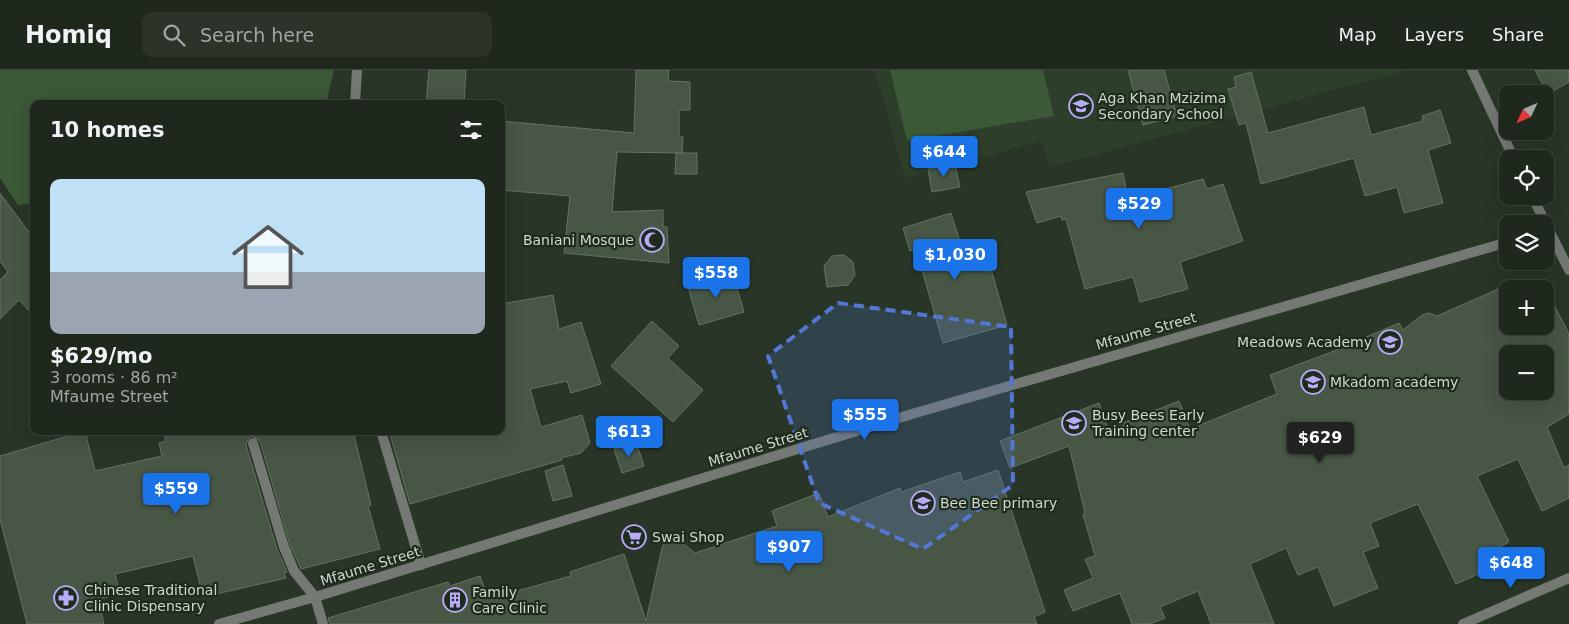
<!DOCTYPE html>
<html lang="en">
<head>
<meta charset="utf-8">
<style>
	:root { --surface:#1f281d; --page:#2c342a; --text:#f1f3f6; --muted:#a1a6a4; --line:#3c443b; --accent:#1a73e8 }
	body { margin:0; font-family:"DejaVu Sans",sans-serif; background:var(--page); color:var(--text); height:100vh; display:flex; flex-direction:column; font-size:19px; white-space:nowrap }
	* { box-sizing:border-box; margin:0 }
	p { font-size:16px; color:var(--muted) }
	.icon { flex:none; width:28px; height:28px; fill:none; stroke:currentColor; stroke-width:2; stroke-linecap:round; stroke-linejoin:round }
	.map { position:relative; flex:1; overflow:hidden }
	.side { position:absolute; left:30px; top:30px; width:475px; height:335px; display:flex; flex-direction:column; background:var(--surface); border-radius:10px; box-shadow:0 5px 20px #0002,0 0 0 1px var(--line) }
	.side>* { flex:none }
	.needle { width:32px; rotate:226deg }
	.buttons { position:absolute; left:1499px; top:15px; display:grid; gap:10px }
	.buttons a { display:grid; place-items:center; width:55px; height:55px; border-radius:10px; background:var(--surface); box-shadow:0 5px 20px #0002,0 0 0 1px var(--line); font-size:25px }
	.price { position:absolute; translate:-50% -42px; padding:0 11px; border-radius:5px; background:var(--accent); color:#fff; font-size:16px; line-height:32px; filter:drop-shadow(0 1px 2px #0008) }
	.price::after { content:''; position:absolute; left:50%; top:30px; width:15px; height:11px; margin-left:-8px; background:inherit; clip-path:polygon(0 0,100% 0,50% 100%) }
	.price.on { background:#222; color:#fff }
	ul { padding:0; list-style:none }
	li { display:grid; align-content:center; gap:10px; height:265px; padding:0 20px }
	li+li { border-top:1px solid var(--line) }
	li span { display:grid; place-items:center; height:155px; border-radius:10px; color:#555 }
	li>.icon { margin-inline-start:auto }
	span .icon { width:90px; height:90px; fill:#fffc; stroke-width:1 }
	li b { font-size:21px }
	h2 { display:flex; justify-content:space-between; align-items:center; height:60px; padding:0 20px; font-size:21px }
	header { display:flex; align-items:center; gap:30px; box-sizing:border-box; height:70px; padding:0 25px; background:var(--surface); border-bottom:1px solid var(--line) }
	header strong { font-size:24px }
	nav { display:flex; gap:28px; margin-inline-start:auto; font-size:18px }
	.search { width:350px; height:45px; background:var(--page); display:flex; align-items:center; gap:12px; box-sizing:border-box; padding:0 18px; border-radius:10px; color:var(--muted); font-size:19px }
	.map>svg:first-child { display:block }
	.built { fill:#2d3f2a }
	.green { fill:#3b5837 }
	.building { fill:#485646; stroke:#657362; fill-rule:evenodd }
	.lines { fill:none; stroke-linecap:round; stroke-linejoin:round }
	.lane { stroke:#747a73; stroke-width:10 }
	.street { stroke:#747a73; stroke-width:10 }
	.marked { fill:#5377d5; fill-opacity:0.2; stroke:#5377d5; stroke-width:4; stroke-dasharray:10 6; stroke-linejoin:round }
	.labels { text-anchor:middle; stroke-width:4.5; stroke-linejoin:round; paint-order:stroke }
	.poi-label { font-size:14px; fill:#d0d8cf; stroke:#1f2b1d; text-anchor:start }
	.street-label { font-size:14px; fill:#d0d8cf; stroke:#1f2b1d }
</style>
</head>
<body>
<header>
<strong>Homiq</strong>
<div class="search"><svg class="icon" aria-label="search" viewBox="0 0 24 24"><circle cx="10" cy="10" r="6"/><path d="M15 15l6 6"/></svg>Search here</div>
<nav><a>Map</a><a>Layers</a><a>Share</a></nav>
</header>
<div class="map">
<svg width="1569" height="554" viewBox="0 0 1569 554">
	<rect width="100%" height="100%" fill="#293627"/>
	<path class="built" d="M875 0H1404V1L1050 97 1042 71 905 108Z"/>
	<path class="green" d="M0 0H334L326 34H34V133L18 135 0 108Z
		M890 0H1043L1054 46 907 71Z"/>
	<path class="building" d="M429 0H466L464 34H426Z
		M636 0H669L668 11 690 12V40H679V67H683L682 83 617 82 612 142 663 140V157H667L669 193 564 183 570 126 501 120V51L634 63Z
		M1128 0H1164L1177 46 1143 55Z
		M1535 0H1569V12L1548 24Z
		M1251 2 1268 63 1364 37 1371 65 1423 51 1422 46 1440 40 1451 73 1428 80 1443 133 1404 143 1397 117 1365 126 1354 88 1261 114 1246 53 1239 55 1228 19 1236 17 1234 7Z
		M676 83H697V104H675Z
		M955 94 960 117 932 122 928 99Z
		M1123 103 1128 129 1203 109 1207 119 1223 114 1243 171 1180 192 1188 219 1140 232 1133 207 1085 219 1066 149 1062 150 1061 146 1037 153 1026 122Z
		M0 123 34 169V246L19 230 0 249V210L8 202 0 191Z
		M951 143 966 191 987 185 1007 255 943 273 916 179 910 181 903 158Z
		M844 185 853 192 855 205 848 215 827 217 824 196 832 186Z
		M733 204 744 242 699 255 688 217Z
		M1512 213 1526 219H1508V256H1545V226L1551 229 1569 264V344L1547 357 1564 398 1569 395V428L1542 441 1518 389 1477 406 1509 472 1481 487 1487 500 1456 514 1418 434 1370 453 1379 476 1363 482 1378 518 1334 536 1318 497 1298 505 1286 478 1250 494 1274 554H1211L1198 521 1160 537 1165 548 1150 554H1132L1120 523 1073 541 1064 520 1093 508 1085 489 1095 486 1083 444 1085 443 1069 376 1010 398 1000 371 1099 333 1108 359 1179 331 1190 359 1277 324 1270 305 1329 283 1399 253 1403 260 1422 245 1429 243 1437 246ZM1508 284H1545V321H1508Z
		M553 225 559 259 581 252 601 314 571 323 567 311 530 319 541 357 582 345 590 373 581 383 561 388 562 390 410 434 389 361H501V234Z
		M652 251 679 276 668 288 703 320 673 352 611 296Z
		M85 361 95 401 162 386 159 373 166 371 163 361H353L371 435 368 436 380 479 301 499 290 475 260 371 252 366 248 369 246 375 277 479 287 502 284 503 286 508 203 527 193 486 115 504 120 523 98 530 104 554H27L0 449V386Z
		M636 372 644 396 622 403 614 379Z
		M563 395 572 426 553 431 545 401Z
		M998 400 1045 542 1034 547 1037 554H330L328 548 448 512 450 516 480 506 488 529 571 506 570 502 624 484 646 551 662 478 666 469 681 472 695 483 777 456 772 441 819 423 828 447 900 418 901 422 960 402 963 412Z"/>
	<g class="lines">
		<path class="lane" d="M355 34 357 0
			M381 361 421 495"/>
		<path class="street" d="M1472 0 1514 89
			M1532 126 1569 200
			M253 373 284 477 294 501 315 527 323 554
			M219 554 315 527 912 344 1508 172
			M1463 554 1569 508"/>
	</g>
	<path class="marked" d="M838 233 1011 257 1013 415 923 479 819 433 768 286Z"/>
	<defs>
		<g id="school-ring" transform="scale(1.25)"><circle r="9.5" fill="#1f2b1d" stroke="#b8abf7" stroke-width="1.5"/><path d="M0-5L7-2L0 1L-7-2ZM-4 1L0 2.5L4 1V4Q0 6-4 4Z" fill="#b8abf7"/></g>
		<g id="mosque-ring" transform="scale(1.25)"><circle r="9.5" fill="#1f2b1d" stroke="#b8abf7" stroke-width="1.5"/><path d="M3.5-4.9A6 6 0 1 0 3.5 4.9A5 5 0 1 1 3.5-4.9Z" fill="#b8abf7"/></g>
		<g id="supermarket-ring" transform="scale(1.25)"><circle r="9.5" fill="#1f2b1d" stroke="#b8abf7" stroke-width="1.5"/><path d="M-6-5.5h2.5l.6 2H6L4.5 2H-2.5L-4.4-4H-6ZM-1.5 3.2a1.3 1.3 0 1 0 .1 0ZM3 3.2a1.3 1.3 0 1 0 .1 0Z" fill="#b8abf7"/></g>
		<g id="pharmacy-ring" transform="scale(1.25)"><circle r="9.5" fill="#1f2b1d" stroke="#b8abf7" stroke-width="1.5"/><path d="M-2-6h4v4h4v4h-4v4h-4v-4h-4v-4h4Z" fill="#b8abf7"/></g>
		<g id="building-ring" transform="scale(1.25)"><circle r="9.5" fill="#1f2b1d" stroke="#b8abf7" stroke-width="1.5"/><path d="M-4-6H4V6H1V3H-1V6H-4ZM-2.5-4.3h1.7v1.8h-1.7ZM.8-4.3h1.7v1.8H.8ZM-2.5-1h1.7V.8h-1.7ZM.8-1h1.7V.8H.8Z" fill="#b8abf7"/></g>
	</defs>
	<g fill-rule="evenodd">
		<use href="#school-ring" x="1081" y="36"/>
		<use href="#mosque-ring" x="652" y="170"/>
		<use href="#school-ring" x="1390" y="272"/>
		<use href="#school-ring" x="1313" y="312"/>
		<use href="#school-ring" x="1074" y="353"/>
		<use href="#school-ring" x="923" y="433"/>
		<use href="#supermarket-ring" x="634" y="467"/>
		<use href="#pharmacy-ring" x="66" y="528"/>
		<use href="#building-ring" x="455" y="530"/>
	</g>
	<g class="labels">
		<g class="poi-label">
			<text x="1098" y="33">Aga Khan Mzizima<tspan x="1098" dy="16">Secondary School</tspan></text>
			<text x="634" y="175" text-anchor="end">Baniani Mosque</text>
			<text x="1372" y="277" text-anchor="end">Meadows Academy</text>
			<text x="1330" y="317">Mkadom academy</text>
			<text x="1092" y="350">Busy Bees Early<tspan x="1092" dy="16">Training center</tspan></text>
			<text x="940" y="438">Bee Bee primary</text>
			<text x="652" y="472">Swai Shop</text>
			<text x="84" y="525">Chinese Traditional<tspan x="84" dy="16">Clinic Dispensary</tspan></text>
			<text x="472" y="527">Family<tspan x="472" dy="16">Care Clinic</tspan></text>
		</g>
		<g class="street-label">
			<text transform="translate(1146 261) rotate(-16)" y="5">Mfaume Street</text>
			<text transform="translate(758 377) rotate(-17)" y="5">Mfaume Street</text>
			<text transform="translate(370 496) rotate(-17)" y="5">Mfaume Street</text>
		</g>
	</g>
</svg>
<div class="buttons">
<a><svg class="needle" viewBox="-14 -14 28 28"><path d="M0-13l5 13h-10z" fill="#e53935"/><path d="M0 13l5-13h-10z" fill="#a1a6a4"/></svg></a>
<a><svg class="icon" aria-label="locate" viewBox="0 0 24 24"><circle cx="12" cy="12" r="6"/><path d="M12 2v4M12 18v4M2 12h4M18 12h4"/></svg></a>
<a><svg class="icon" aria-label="layers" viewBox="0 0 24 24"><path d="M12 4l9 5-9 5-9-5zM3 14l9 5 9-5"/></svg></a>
<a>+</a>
<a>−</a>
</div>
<b class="price" style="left:944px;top:108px">$644</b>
<b class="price" style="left:1139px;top:160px">$529</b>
<b class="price" style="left:955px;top:211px">$1,030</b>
<b class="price" style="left:716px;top:229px">$558</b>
<b class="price" style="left:865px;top:371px">$555</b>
<b class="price" style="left:629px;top:388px">$613</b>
<b class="price on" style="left:1320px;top:394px">$629</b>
<b class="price" style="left:176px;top:445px">$559</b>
<b class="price" style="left:789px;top:503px">$907</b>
<b class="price" style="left:1511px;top:519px">$648</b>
<section class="side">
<h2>10 homes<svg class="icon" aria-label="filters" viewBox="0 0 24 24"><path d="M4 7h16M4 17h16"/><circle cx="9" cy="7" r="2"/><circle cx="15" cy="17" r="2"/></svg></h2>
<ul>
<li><span style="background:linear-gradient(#bfe0f5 60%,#9aa5b1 0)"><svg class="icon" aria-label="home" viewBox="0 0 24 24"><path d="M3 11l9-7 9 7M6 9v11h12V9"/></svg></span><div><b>$629/mo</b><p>3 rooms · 86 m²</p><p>Mfaume Street</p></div></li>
</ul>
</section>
</div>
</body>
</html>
